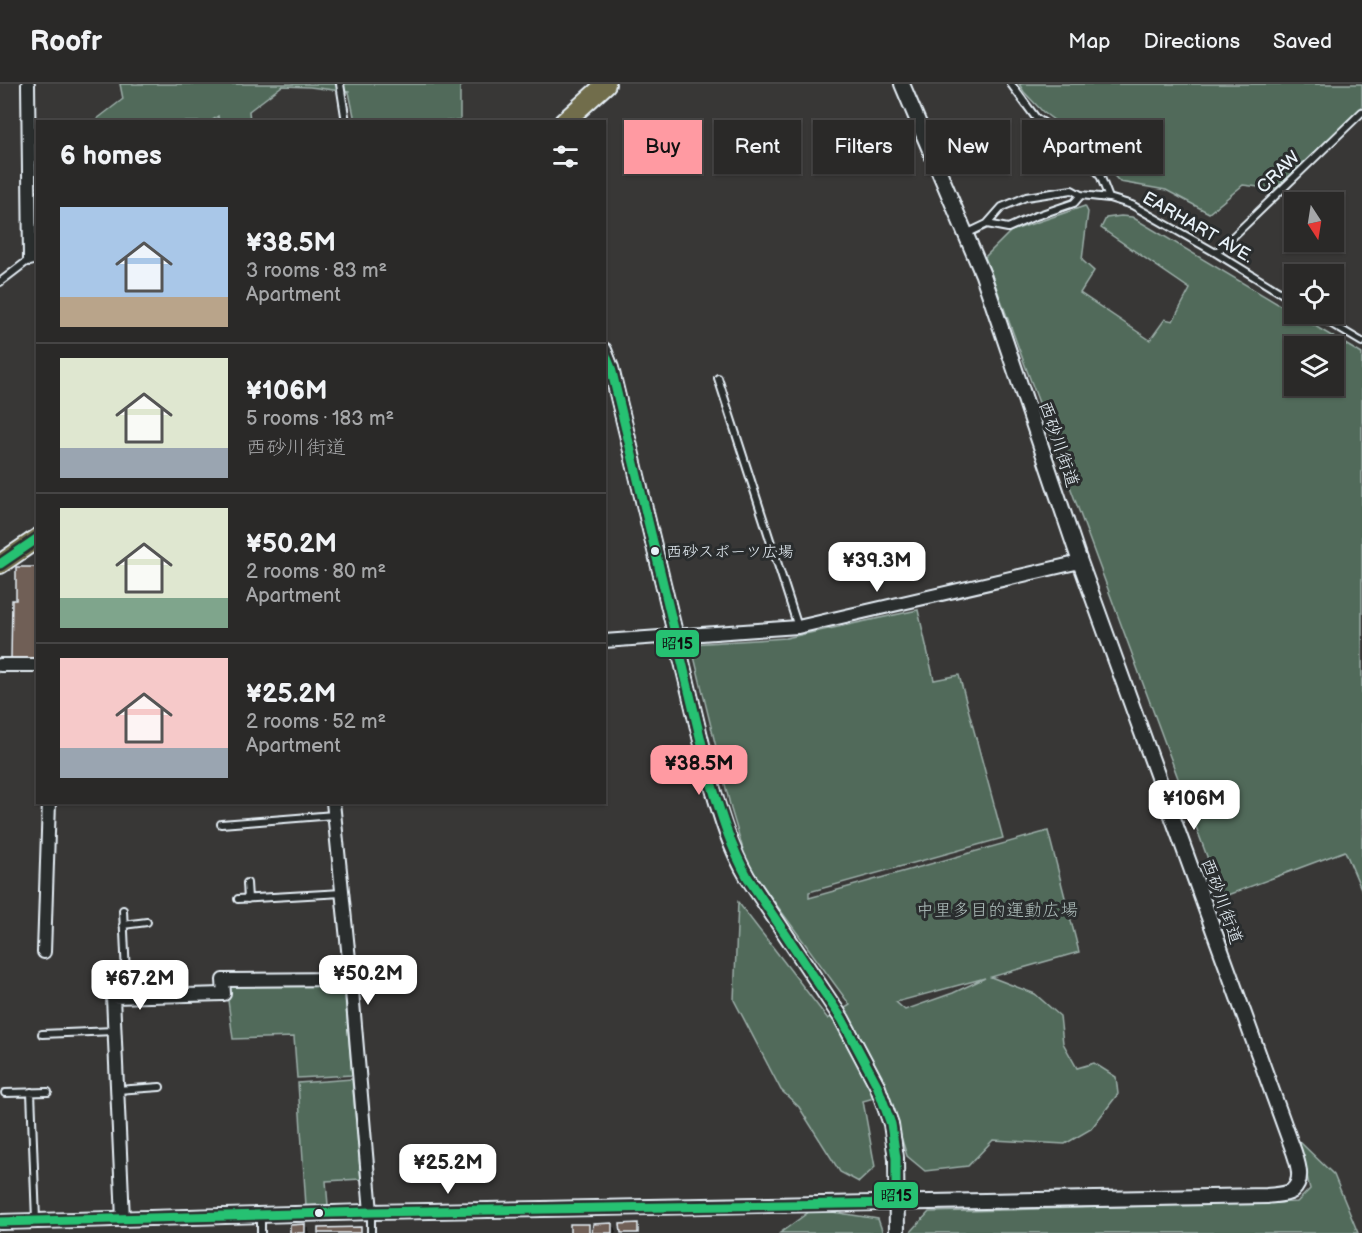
<!DOCTYPE html>
<html lang="en">
<head>
<meta charset="utf-8">
<style>
	:root { --surface:#2a2928; --page:#363534; --text:#f1f3f6; --muted:#a5a6a8; --line:#464545; --accent:#ff9aa2 }
	body { margin:0; font-family:"Balsamiq Sans","Klee One",sans-serif; background:var(--page); color:var(--text); height:100vh; display:flex; flex-direction:column; font-size:22px; white-space:nowrap }
	* { box-sizing:border-box; margin:0 }
	p { font-size:20px; color:var(--muted) }
	.icon { flex:none; width:33px; height:33px; fill:none; stroke:currentColor; stroke-width:2; stroke-linecap:round; stroke-linejoin:round }
	.map { position:relative; flex:1; overflow:hidden }
	.panel { position:absolute; left:36px; top:36px; width:570px; height:684px; display:flex; flex-direction:column; background:var(--surface); border-radius:0px; box-shadow:0 2px 4px #0004,0 0 0 2px var(--line) }
	.panel>* { flex:none }
	.guide { position:absolute; left:624px; top:36px; width:570px; height:54px; display:flex; gap:12px }
	.needle { width:39px; rotate:168deg }
	.fabs { position:absolute; left:1284px; top:108px; display:grid; gap:12px }
	.fabs a { display:grid; place-items:center; width:60px; height:60px; border-radius:0px; background:var(--surface); box-shadow:0 2px 4px #0004,0 0 0 2px var(--line); font-size:30px }
	.price { position:absolute; translate:-50% -51px; padding:0 14px; border-radius:12px; background:#fff; color:#222; font-size:20px; line-height:39px; filter:drop-shadow(0 2px 3px #0008) }
	.price::after { content:''; position:absolute; left:50%; top:36px; width:18px; height:14px; margin-left:-9px; background:inherit; clip-path:polygon(0 0,100% 0,50% 100%) }
	.price.active { background:var(--accent); color:#111 }
	ul { padding:0; list-style:none }
	li { display:flex; align-items:center; gap:18px; height:150px; padding:0 24px }
	li+li { border-top:2px solid var(--line) }
	li span { display:grid; place-items:center; flex:none; width:168px; height:120px; border-radius:0px; color:#555 }
	li>.icon { margin-inline-start:auto }
	span .icon { width:72px; height:72px; fill:#fffc; stroke-width:1 }
	li b { font-size:26px }
	h2 { display:flex; justify-content:space-between; align-items:center; height:72px; padding:0 24px; font-size:26px }
	.tag { padding:0 21px; border-radius:0px; background:var(--surface); box-shadow:0 2px 4px #0004,0 0 0 2px var(--line); font-size:21px; line-height:54px }
	.tag.active { background:var(--accent); color:#111 }
	header { display:flex; align-items:center; gap:36px; box-sizing:border-box; height:84px; padding:0 30px; background:var(--surface); border-bottom:2px solid var(--line) }
	header strong { font-size:28px }
	nav { display:flex; gap:33px; margin-inline-start:auto; font-size:21px }
	.map>svg:first-child { display:block }
	.green { fill:#516b5a; stroke:#9caea9; stroke-width:1.5; fill-rule:evenodd }
	.shadow { fill:#0007 }
	.building { fill:#6f5e57; stroke:#e8f1f8; stroke-width:1.5 }
	.lines { fill:none; stroke-linecap:round; stroke-linejoin:round }
	.service-casing { stroke:#e8f1f8; stroke-width:10 }
	.minor-casing { stroke:#e8f1f8; stroke-width:16 }
	.tertiary-casing { stroke:#e8f1f8; stroke-width:18 }
	.primary-casing { stroke:#e8f1f8; stroke-width:22 }
	.service { stroke:#2a2d2e; stroke-width:6 }
	.minor { stroke:#2a2d2e; stroke-width:12 }
	.tertiary { stroke:#2a2d2e; stroke-width:14 }
	.primary { stroke:#716d4b; stroke-width:18 }
	.bus-1-casing { stroke:#2a2d2e; stroke-width:14 }
	.bus-1 { stroke:#26c172; stroke-width:9 }
	.bus-dot { fill:#e8f1f8; stroke:#2a2d2e; stroke-width:2 }
	.labels { text-anchor:middle; stroke-width:6; stroke-linejoin:round; paint-order:stroke }
	.bus-label { font-size:16px; fill:#e8f1f8; stroke:#2a2d2e; text-anchor:start }
	.street-label { font-size:18px; fill:#e8f1f8; stroke:#2a2d2e }
	.park-label { font-size:18px; fill:#acbbb9; stroke:#2a2d2e }
	.line-badge { stroke:#2a2d2e; stroke-width:2 }
	.pale-badge-label { font-size:16px; text-anchor:middle; font-weight:bold; fill:#111 }
</style>
</head>
<body>
<header>
<strong>Roofr</strong>
<nav><a>Map</a><a>Directions</a><a>Saved</a></nav>
</header>
<div class="map">
<svg width="1362" height="1149" viewBox="0 0 1362 1149">
	<rect width="100%" height="100%" fill="#383736"/>
	<filter id="ink" filterUnits="userSpaceOnUse"><feTurbulence type="fractalNoise" baseFrequency=".0167" numOctaves="2"/><feDisplacementMap in="SourceGraphic" scale="12" xChannelSelector="R" yChannelSelector="G"/><feConvolveMatrix kernelMatrix="1 2 1 2 8 2 1 2 1" color-interpolation-filters="sRGB"/></filter>
	<g filter="url(#ink)">
		<path class="green" d="M120 0H465L460 3V37H355L349 8 310 3 282 2 249 27 250 37H219L218 32 210 38H97V35L123 15Z
			M1019 0H1362V26L1275 105 1243 101 1209 129 1166 106 1120 98 1077 53 1043 28 1024 8Z
			M1085 122 1088 128 1082 176 1094 187 1080 209 1150 256 1165 235 1173 237 1190 205 1101 144 1106 134 1121 132 1132 133 1362 270V807L1345 767 1222 813 985 173 1011 147ZM1294 262H1334V302H1294Z
			M918 526 934 596 959 591 1003 754 809 808V814L1048 747 1079 868 991 893 1035 910 1060 932 1063 959 1077 984 1094 979 1116 993 1118 1010 1091 1045 1065 1060 993 1056 968 1082 925 1087 907 1072 888 1010 863 1017 875 1083 859 1098 840 1088 799 1023 781 1006 734 916 738 818 828 935 850 921 748 782 731 725 691 560 786 554ZM985 894 953 909 905 926 896 918Z
			M226 901H344L352 991 297 994 294 953 233 955Z
			M352 995 361 1095 326 1097 328 1121 306 1122 298 999Z
			M1299 1057 1334 1091 1358 1149H910L929 1128 1297 1118 1310 1105Z
			M813 1125 878 1135 883 1149H780Z"/>
		<path class="shadow" d="M611 1141 616 1144V1149H594Z
			M305 1142 309 1145V1149H292Z"/>
		<path class="building" d="M16 483H38V575H11L12 516H16Z
			M612 1139V1149H592L593 1140Z
			M638 1139V1149H621L620 1140Z
			M305 1140V1149H290V1141Z
			M570 1140H589V1149H570Z
			M361 1143V1149H318V1144Z"/>
		<g class="lines">
			<g class="service-casing">
				<path id="service" d="M340 0 346 38
					M1011 0 1036 34 1062 51 1084 71 1100 91 1109 114
					M987 140 1008 144 1033 133 1074 119 1081 111
					M966 150 987 140 1002 123 1026 113 1072 106 1081 111 1109 114 1132 121 1216 169 1294 217
					M1216 169 1362 28
					M0 198 30 175
					M1315 230 1362 258
					M718 294 798 543
					M221 740 334 731
					M247 799 248 815
					M238 815 342 809
					M123 826 127 912
					M123 841 147 838
					M42 950 114 947
					M117 1006 160 1003
					M31 1008 36 1136
					M5 1009 48 1008
					M261 1149V1132
					M371 1149V1129"/>
			</g>
			<g class="minor-casing">
				<path id="minor" d="M28 0 30 175
					M604 557 798 543 1080 478
					M0 581H38
					M333 718 351 895 371 1128
					M44 868 49 718
					M123 1135 113 913 224 910 223 896 351 895"/>
			</g>
			<g class="tertiary-casing">
				<path id="tertiary" d="M604 266 611 284 711 698C721 733 729 762 748 794L842 935 877 1001 891 1040 896 1074 897 1149
					M0 1138 371 1128 1267 1112C1274 1111 1286 1111 1292 1107 1304 1097 1298 1080 1294 1068L1080 478 983 191 902 0"/>
			</g>
			<g class="primary-casing">
				<path id="primary" d="M564 38 606 0
					M0 480 38 454"/>
			</g>
			<use href="#service" class="service"/>
			<use href="#minor" class="minor"/>
			<use href="#tertiary" class="tertiary"/>
			<use href="#primary" class="primary"/>
			<g class="bus-1-casing">
				<path id="bus-1" d="M0 480 38 454
					M0 1138 371 1128 896 1119V1074L891 1040 877 1001 842 935 748 794C731 764 721 731 711 698L611 284 604 267"/>
			</g>
			<use href="#bus-1" class="bus-1"/>
		</g>
	</g>
	<g class="bus-dot">
		<circle cx="655" cy="467" r="5"/>
		<circle cx="319" cy="1129" r="5"/>
	</g>
	<g class="labels">
		<g class="bus-label">
			<text x="666" y="473">西砂スポーツ広場</text>
		</g>
		<g class="street-label">
			<text transform="translate(1278 88) rotate(-44)" y="6">CRAW</text>
			<text transform="translate(1198 143) rotate(30)" y="6">EARHART AVE.</text>
			<text transform="translate(1059 360) rotate(71)" y="6">西砂川街道</text>
			<text transform="translate(1222 817) rotate(70)" y="6">西砂川街道</text>
		</g>
		<g class="park-label">
			<text x="997" y="832">中里多目的運動広場</text>
		</g>
	</g>
	<g class="line-badge">
		<rect x="655" y="545" width="45" height="29" rx="6" fill="#26c172"/>
		<rect x="873" y="1097" width="46" height="28" rx="6" fill="#26c172"/>
	</g>
	<g class="pale-badge-label">
		<text x="677" y="565">昭15</text>
		<text x="896" y="1117">昭15</text>
	</g>
</svg>
<div class="fabs">
<a><svg class="needle" viewBox="-14 -14 28 28"><path d="M0-13l5 13h-10z" fill="#e53935"/><path d="M0 13l5-13h-10z" fill="#a5a6a8"/></svg></a>
<a><svg class="icon" aria-label="locate" viewBox="0 0 24 24"><circle cx="12" cy="12" r="6"/><path d="M12 2v4M12 18v4M2 12h4M18 12h4"/></svg></a>
<a><svg class="icon" aria-label="layers" viewBox="0 0 24 24"><path d="M12 4l9 5-9 5-9-5zM3 14l9 5 9-5"/></svg></a>
</div>
<b class="price" style="left:877px;top:509px">¥39.3M</b>
<b class="price active" style="left:699px;top:712px">¥38.5M</b>
<b class="price" style="left:1194px;top:747px">¥106M</b>
<b class="price" style="left:368px;top:922px">¥50.2M</b>
<b class="price" style="left:140px;top:927px">¥67.2M</b>
<b class="price" style="left:448px;top:1111px">¥25.2M</b>
<div class="guide">
<a class="tag active">Buy</a>
<a class="tag">Rent</a>
<a class="tag">Filters</a>
<a class="tag">New</a>
<a class="tag">Apartment</a>
</div>
<section class="panel">
<h2>6 homes<svg class="icon" aria-label="filters" viewBox="0 0 24 24"><path d="M4 7h16M4 17h16"/><circle cx="9" cy="7" r="2"/><circle cx="15" cy="17" r="2"/></svg></h2>
<ul>
<li><span style="background:linear-gradient(#a9c7e8 75%,#b9a48a 0)"><svg class="icon" aria-label="home" viewBox="0 0 24 24"><path d="M3 11l9-7 9 7M6 9v11h12V9"/></svg></span><div><b>¥38.5M</b><p>3 rooms · 83 m²</p><p>Apartment</p></div></li>
<li><span style="background:linear-gradient(#dfe7d0 75%,#9aa5b1 0)"><svg class="icon" aria-label="home" viewBox="0 0 24 24"><path d="M3 11l9-7 9 7M6 9v11h12V9"/></svg></span><div><b>¥106M</b><p>5 rooms · 183 m²</p><p>西砂川街道</p></div></li>
<li><span style="background:linear-gradient(#dfe7d0 75%,#7fa58c 0)"><svg class="icon" aria-label="home" viewBox="0 0 24 24"><path d="M3 11l9-7 9 7M6 9v11h12V9"/></svg></span><div><b>¥50.2M</b><p>2 rooms · 80 m²</p><p>Apartment</p></div></li>
<li><span style="background:linear-gradient(#f6c9c9 75%,#9aa5b1 0)"><svg class="icon" aria-label="home" viewBox="0 0 24 24"><path d="M3 11l9-7 9 7M6 9v11h12V9"/></svg></span><div><b>¥25.2M</b><p>2 rooms · 52 m²</p><p>Apartment</p></div></li>
</ul>
</section>
</div>
</body>
</html>
